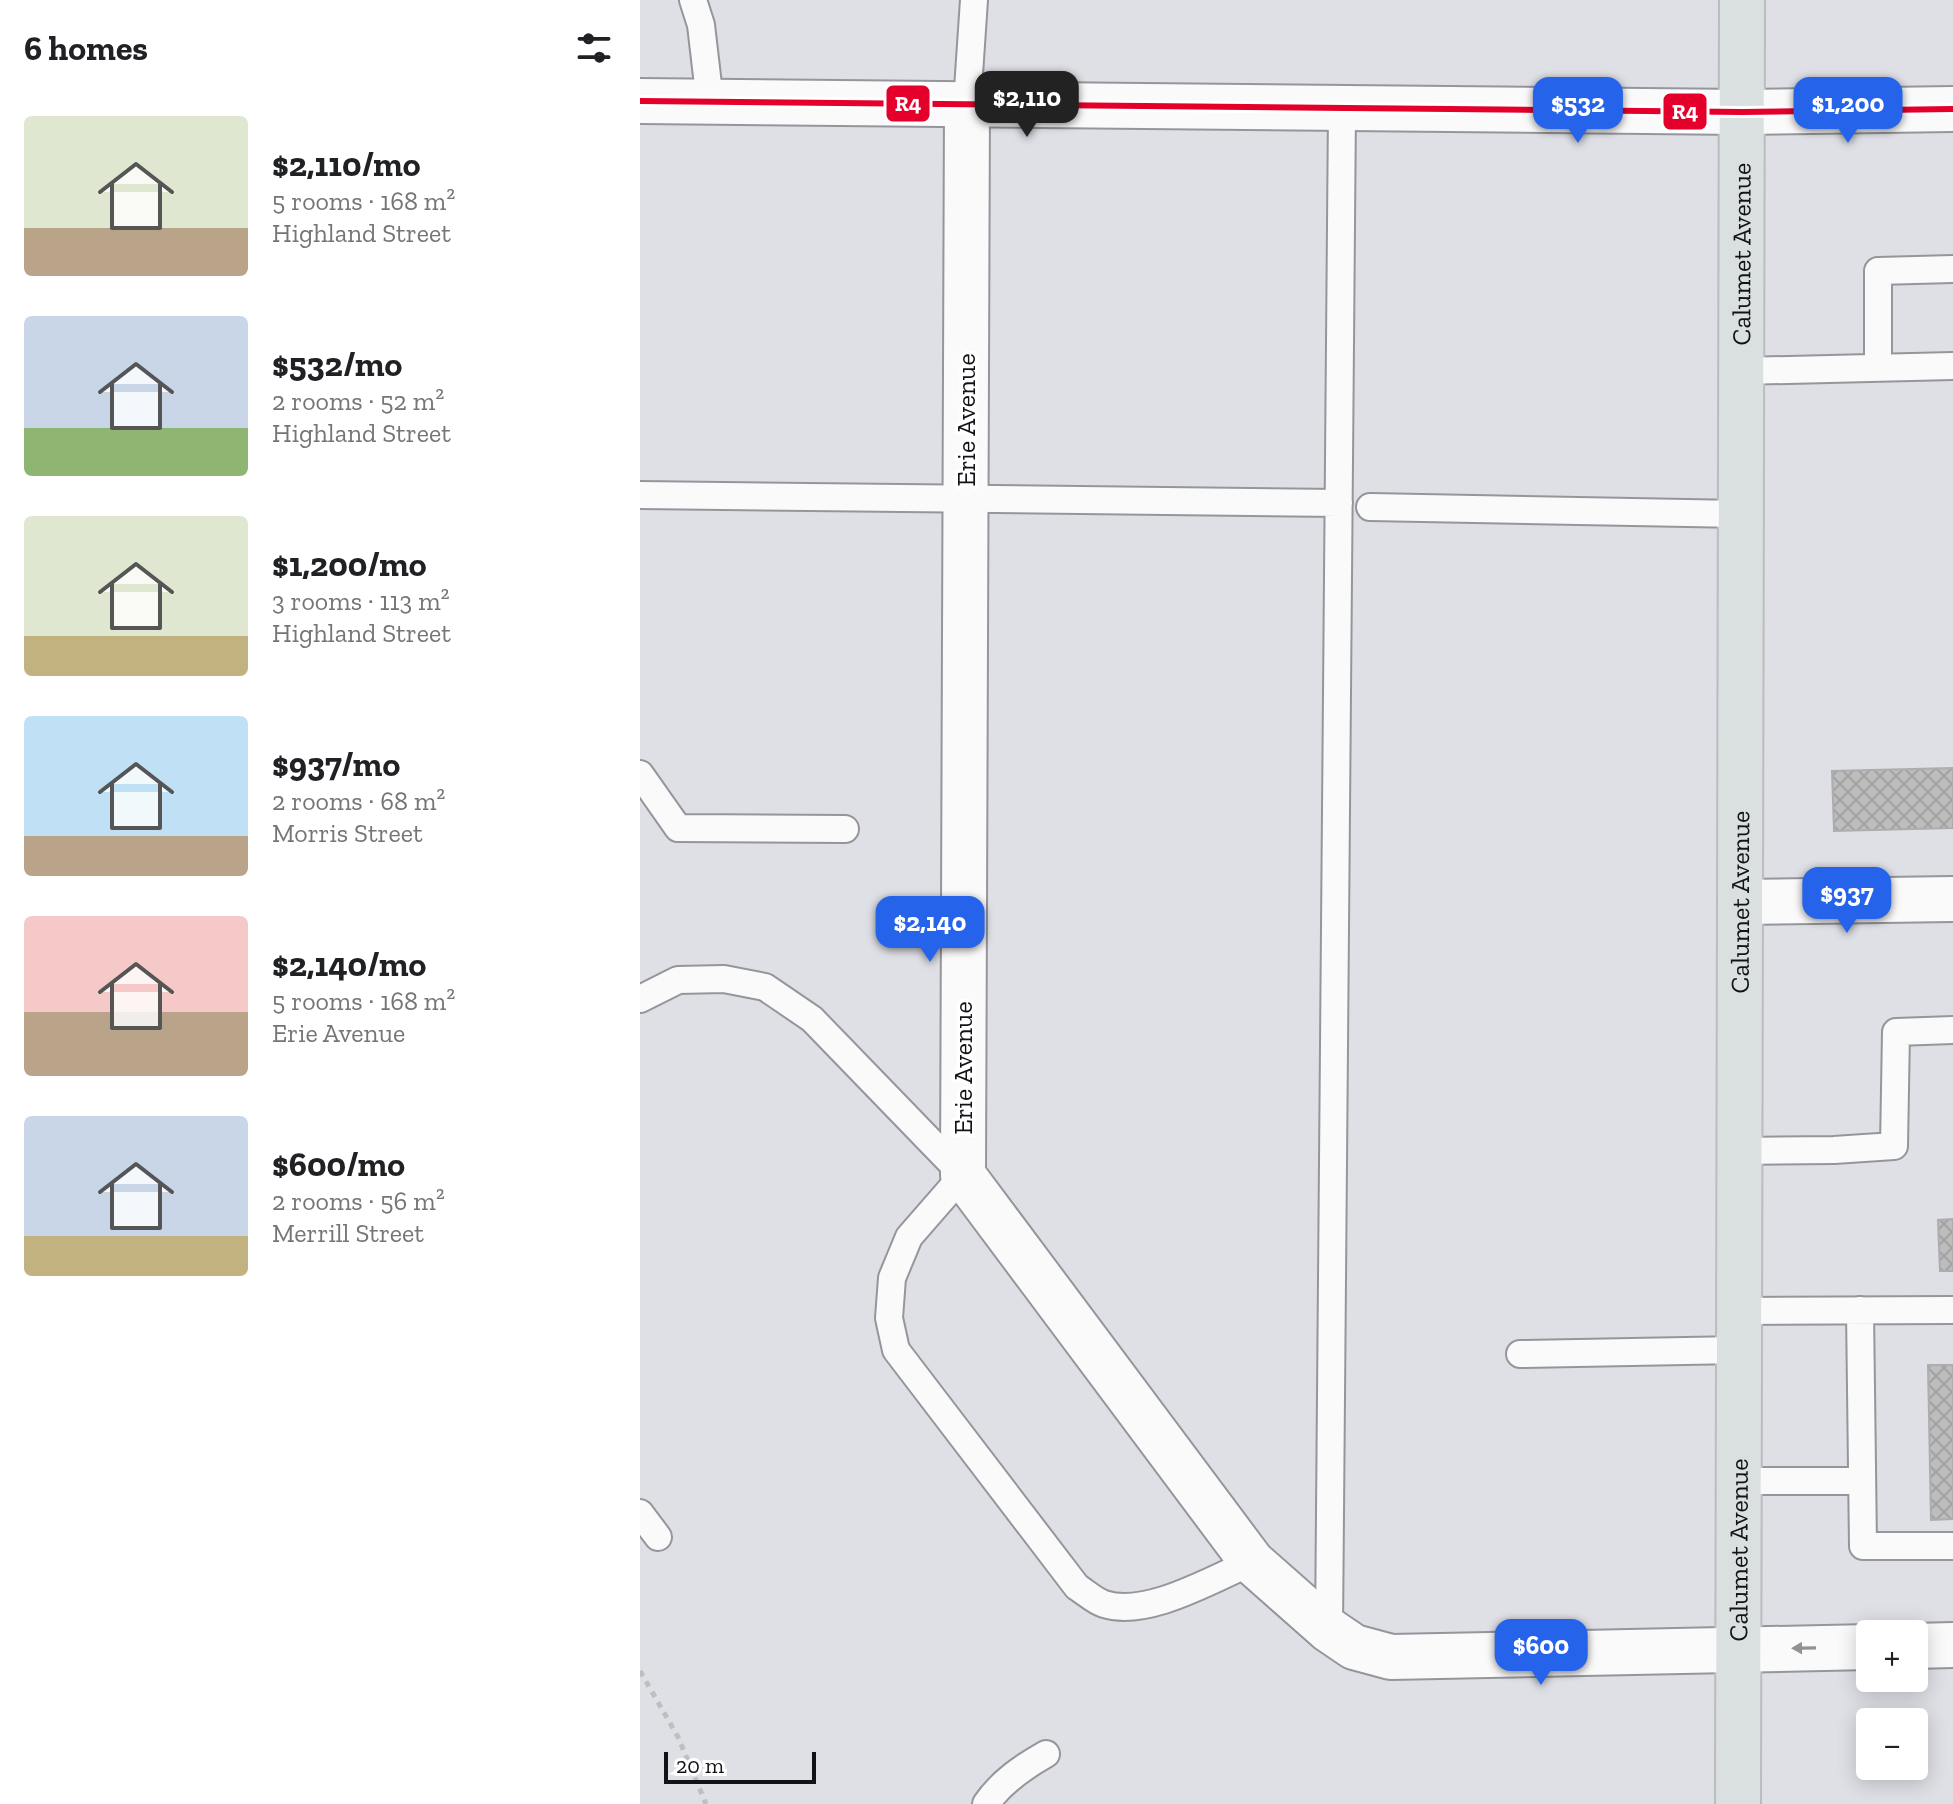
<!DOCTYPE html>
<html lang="en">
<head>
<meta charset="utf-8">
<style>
	:root { --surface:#fff; --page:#f2f2f2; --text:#202124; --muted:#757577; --accent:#2563eb }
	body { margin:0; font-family:"Zilla Slab",serif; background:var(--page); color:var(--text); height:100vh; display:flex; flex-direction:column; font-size:30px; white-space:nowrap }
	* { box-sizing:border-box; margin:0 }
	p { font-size:26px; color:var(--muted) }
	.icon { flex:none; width:44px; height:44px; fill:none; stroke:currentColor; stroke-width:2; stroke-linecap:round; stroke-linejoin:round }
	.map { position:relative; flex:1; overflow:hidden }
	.details { display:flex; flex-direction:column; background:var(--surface); width:640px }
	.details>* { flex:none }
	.fabs { position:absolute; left:1216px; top:1620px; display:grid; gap:16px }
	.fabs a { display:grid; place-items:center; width:72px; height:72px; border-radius:8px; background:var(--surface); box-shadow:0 4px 20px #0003; font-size:40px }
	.scale { position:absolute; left:24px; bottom:20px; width:152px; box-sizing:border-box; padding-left:8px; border:4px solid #111317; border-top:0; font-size:22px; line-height:28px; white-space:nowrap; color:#111317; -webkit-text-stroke:6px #fff; paint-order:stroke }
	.price { position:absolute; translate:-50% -68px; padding:0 18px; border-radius:16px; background:var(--accent); color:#fff; font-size:26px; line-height:52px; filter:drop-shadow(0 2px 4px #0008) }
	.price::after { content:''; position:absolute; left:50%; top:48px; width:24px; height:18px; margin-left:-12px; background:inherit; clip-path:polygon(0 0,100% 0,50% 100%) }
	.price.active { background:#222; color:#fff }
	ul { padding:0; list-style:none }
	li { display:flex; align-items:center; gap:24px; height:200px; padding:0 24px }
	li span { display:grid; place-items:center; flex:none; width:224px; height:160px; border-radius:8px; color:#555 }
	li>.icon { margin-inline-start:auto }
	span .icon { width:96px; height:96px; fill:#fffc; stroke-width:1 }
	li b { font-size:34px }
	h2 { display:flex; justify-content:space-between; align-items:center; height:96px; padding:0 24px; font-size:34px }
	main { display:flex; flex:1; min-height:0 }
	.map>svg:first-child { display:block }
	.building { fill:url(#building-cross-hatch); stroke:#adacae; stroke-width:2 }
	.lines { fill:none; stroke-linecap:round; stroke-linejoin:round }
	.service-casing { stroke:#94969b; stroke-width:30 }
	.minor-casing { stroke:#94969b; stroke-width:48 }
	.tertiary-casing { stroke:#94969b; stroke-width:48 }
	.primary-casing { stroke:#babcbf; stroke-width:48 }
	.path { stroke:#bebfc1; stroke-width:5; stroke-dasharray:6 6; stroke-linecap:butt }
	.service { stroke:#fafafb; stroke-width:26 }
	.minor { stroke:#fafafb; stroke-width:44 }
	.tertiary { stroke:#fafafb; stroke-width:44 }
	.primary { stroke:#dae0e0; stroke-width:44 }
	.bus-1-casing { stroke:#fff; stroke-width:12 }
	.bus-1 { stroke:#e4002b; stroke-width:6 }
	.oneway { fill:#919294 }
	.labels { text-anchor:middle; stroke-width:7; stroke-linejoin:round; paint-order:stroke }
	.street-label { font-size:26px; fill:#111317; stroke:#fff }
	.line-badge { stroke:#fff; stroke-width:3 }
	.badge-label { font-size:22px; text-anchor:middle; font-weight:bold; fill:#fff }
</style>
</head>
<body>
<main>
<section class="details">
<h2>6 homes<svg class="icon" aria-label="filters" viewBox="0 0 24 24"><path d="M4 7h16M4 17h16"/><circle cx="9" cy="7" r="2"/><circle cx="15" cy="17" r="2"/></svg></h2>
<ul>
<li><span style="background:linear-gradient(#dfe7d0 70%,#b9a48a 0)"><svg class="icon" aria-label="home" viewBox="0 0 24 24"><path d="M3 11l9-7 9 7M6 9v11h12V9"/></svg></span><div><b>$2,110/mo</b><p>5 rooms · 168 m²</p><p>Highland Street</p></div></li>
<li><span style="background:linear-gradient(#c9d6e8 70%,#8fb573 0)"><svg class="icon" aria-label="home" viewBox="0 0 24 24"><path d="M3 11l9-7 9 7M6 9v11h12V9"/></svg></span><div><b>$532/mo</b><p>2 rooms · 52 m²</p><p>Highland Street</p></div></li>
<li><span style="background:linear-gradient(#dfe7d0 75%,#c2b280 0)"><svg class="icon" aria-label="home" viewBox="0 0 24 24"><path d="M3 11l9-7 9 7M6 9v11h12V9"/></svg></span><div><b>$1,200/mo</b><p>3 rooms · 113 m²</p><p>Highland Street</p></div></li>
<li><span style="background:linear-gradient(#bfe0f5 75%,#b9a48a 0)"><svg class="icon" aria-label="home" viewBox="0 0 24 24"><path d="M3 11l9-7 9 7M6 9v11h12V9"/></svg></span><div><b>$937/mo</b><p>2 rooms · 68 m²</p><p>Morris Street</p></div></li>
<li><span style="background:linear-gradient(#f6c9c9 60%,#b9a48a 0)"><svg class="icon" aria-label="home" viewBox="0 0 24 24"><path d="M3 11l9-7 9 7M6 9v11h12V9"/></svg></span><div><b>$2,140/mo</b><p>5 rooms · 168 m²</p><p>Erie Avenue</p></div></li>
<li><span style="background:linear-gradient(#c9d6e8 75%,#c2b280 0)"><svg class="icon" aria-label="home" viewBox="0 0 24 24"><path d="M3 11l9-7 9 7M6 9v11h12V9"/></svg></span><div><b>$600/mo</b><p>2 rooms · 56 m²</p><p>Merrill Street</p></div></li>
</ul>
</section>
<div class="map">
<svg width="1313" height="1804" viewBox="0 0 1313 1804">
	<defs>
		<pattern id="building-cross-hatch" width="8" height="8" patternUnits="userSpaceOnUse" patternTransform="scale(2)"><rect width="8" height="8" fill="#bebdbe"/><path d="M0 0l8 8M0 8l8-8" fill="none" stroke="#a2a2a3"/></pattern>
	</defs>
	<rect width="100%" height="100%" fill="#dee0e6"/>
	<path class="building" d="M1313 768V828L1194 831 1192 771Z
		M1313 1219V1271H1300L1298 1220Z
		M1288 1365H1313V1519L1291 1520Z"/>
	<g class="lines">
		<g class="service-casing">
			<path id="service" d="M53 0 61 25 70 102
				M327 104 334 0
				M1238 367V271L1313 269
				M1102 371 1313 366
				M0 495 699 503
				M730 507 1101 514
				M0 774 38 828 205 829
				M0 999 38 980 84 979 125 987 172 1019 323 1175 269 1237 252 1278 249 1318 256 1350 437 1587C445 1592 455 1601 464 1604 507 1618 572 1579 612 1562
				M1100 1151 1194 1150 1254 1146 1256 1032 1313 1030
				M1220 1310 1223 1546H1313
				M1100 1311 1313 1310
				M880 1354 1099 1350
				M1099 1481H1222
				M0 1513 18 1537
				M689 1630 702 109
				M346 1804C361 1782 383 1767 406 1754"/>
		</g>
		<g class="minor-casing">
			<path id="minor" d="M327 104 323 1175 612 1562 689 1630 714 1647 751 1657 1230 1647
				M1100 902 1313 899
				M1274 1646 1313 1645"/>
		</g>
		<g class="tertiary-casing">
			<path id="tertiary" d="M0 101 1102 112 1313 109"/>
		</g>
		<g class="primary-casing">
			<g id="primary">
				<path id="s1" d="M1098 1804 1102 0"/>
			</g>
		</g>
		<path class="path" d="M0 1671 38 1737 66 1804"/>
		<use href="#service" class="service"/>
		<use href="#minor" class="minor"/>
		<use href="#tertiary" class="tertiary"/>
		<use href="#primary" class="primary"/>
		<g class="bus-1-casing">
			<path id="bus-1" d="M0 101 1102 112 1313 109"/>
		</g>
		<use href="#bus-1" class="bus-1"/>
	</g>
	<defs><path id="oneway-solid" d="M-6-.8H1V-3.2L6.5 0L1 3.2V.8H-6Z" transform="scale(2)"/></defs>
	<use class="oneway" href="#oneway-solid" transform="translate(1164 1648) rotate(179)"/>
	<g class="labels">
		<g class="street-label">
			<text dy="9" stroke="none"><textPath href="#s1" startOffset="1550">Calumet Avenue</textPath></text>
			<text transform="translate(326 420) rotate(-90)" y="9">Erie Avenue</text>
			<text dy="9" stroke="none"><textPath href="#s1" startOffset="902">Calumet Avenue</textPath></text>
			<text transform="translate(323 1068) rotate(-90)" y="9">Erie Avenue</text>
			<text dy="9" stroke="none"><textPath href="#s1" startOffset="254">Calumet Avenue</textPath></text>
		</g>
	</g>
	<g class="line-badge">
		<rect x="245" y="84" width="46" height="39" rx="8" fill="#e4002b"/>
		<rect x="1022" y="92" width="46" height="39" rx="8" fill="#e4002b"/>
	</g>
	<g class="badge-label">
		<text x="268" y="111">R4</text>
		<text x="1045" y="119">R4</text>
	</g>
</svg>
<div class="fabs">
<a>+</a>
<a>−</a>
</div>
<div class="scale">20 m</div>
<b class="price active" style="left:387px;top:139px">$2,110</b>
<b class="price" style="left:938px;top:145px">$532</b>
<b class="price" style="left:1208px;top:145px">$1,200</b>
<b class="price" style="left:1207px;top:935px">$937</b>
<b class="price" style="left:290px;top:964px">$2,140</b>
<b class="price" style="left:901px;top:1687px">$600</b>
</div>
</main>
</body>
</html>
